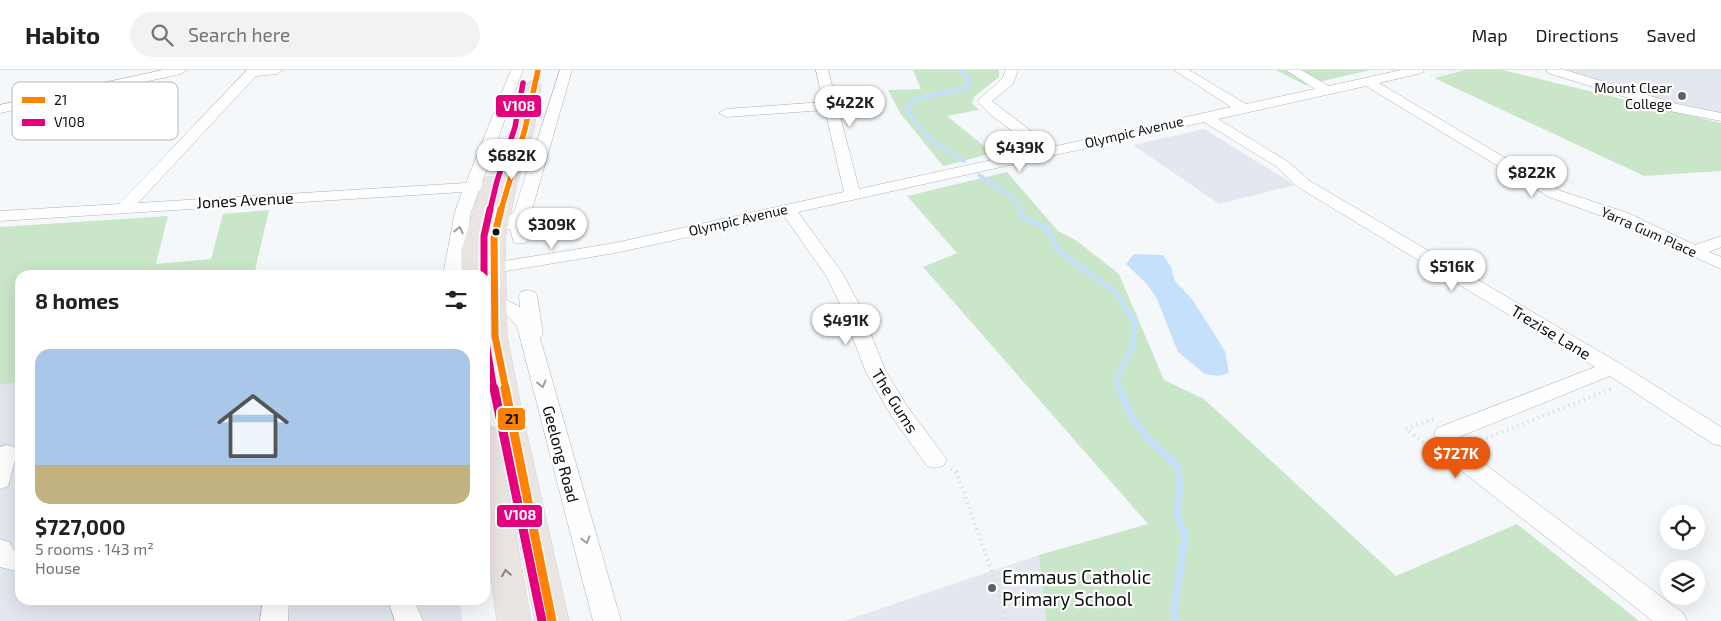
<!DOCTYPE html>
<html lang="en">
<head>
<meta charset="utf-8">
<style>
	:root { --surface:#fff; --page:#f2f2f2; --text:#202124; --muted:#757577; --line:#e0e0e0; --accent:#ea580c }
	body { margin:0; font-family:"Exo 2",sans-serif; background:var(--page); color:var(--text); height:100vh; display:flex; flex-direction:column; font-size:19px; white-space:nowrap }
	* { box-sizing:border-box; margin:0 }
	p { font-size:16px; color:var(--muted) }
	.icon { flex:none; width:28px; height:28px; fill:none; stroke:currentColor; stroke-width:2; stroke-linecap:round; stroke-linejoin:round }
	.map { position:relative; flex:1; overflow:hidden }
	.panel { position:absolute; left:15px; top:200px; width:475px; height:335px; display:flex; flex-direction:column; background:var(--surface); border-radius:15px; box-shadow:0 5px 20px #0002 }
	.panel>* { flex:none }
	.fabs { position:absolute; left:1660px; top:435px; display:grid; gap:10px }
	.fabs a { display:grid; place-items:center; width:45px; height:45px; border-radius:50%; background:var(--surface); box-shadow:0 5px 20px #0002; font-size:25px }
	.price { position:absolute; translate:-50% -42px; padding:0 11px; border-radius:18px; background:#fff; color:#222; font-size:16px; line-height:32px; filter:drop-shadow(0 1px 2px #0008) }
	.price::after { content:''; position:absolute; left:50%; top:30px; width:15px; height:11px; margin-left:-8px; background:inherit; clip-path:polygon(0 0,100% 0,50% 100%) }
	.price.selected { background:var(--accent); color:#fff }
	ul { padding:0; list-style:none }
	li { display:grid; align-content:center; gap:10px; height:265px; padding:0 20px }
	li span { display:grid; place-items:center; height:155px; border-radius:15px; color:#555 }
	li>.icon { margin-inline-start:auto }
	span .icon { width:90px; height:90px; fill:#fffc; stroke-width:1 }
	li b { font-size:21px }
	h2 { display:flex; justify-content:space-between; align-items:center; height:60px; padding:0 20px; font-size:21px }
	header { display:flex; align-items:center; gap:30px; box-sizing:border-box; height:70px; padding:0 25px; background:var(--surface); border-bottom:1px solid var(--line) }
	header strong { font-size:24px }
	nav { display:flex; gap:28px; margin-inline-start:auto; font-size:18px }
	.search { width:350px; height:45px; background:var(--page); display:flex; align-items:center; gap:12px; box-sizing:border-box; padding:0 18px; border-radius:28px; color:var(--muted); font-size:19px }
	.map>svg:first-child { display:block }
	.built { fill:#e3e8f0 }
	.green { fill:#cae6c8 }
	.water { fill:#c5e0fb }
	.lines { fill:none; stroke-linecap:round; stroke-linejoin:round }
	.stream-far2 { stroke:#c5e0fb; stroke-width:4 }
	.stream-far1 { stroke:#c5e0fb; stroke-width:5 }
	.stream { stroke:#c5e0fb; stroke-width:7 }
	.minor-casing { stroke:#afb0b2; stroke-width:1 }
	.major-casing { stroke:#d0d1d3; stroke-width:1 }
	.path-far2 { stroke:#d5d5d6; stroke-width:2.5; stroke-dasharray:0.5 2.5; stroke-linecap:butt }
	.path-far1 { stroke:#d5d5d6; stroke-width:3; stroke-dasharray:1 4; stroke-linecap:butt }
	.path { stroke:#d5d5d6; stroke-width:4; stroke-dasharray:1 4.5; stroke-linecap:butt }
	.minor { fill:#fefefe; fill-rule:evenodd }
	.major { fill:#eae4e3; fill-rule:evenodd }
	.bus-1-far2-casing { stroke:#fff; stroke-width:8 }
	.bus-1-far1-casing { stroke:#fff; stroke-width:11 }
	.bus-1-casing { stroke:#fff; stroke-width:12 }
	.bus-2-far2-casing { stroke:#fff; stroke-width:8 }
	.bus-2-far1-casing { stroke:#fff; stroke-width:11 }
	.bus-2-casing { stroke:#fff; stroke-width:12 }
	.bus-1-far2 { stroke:#ff8200; stroke-width:5.5 }
	.bus-1-far1 { stroke:#ff8200; stroke-width:7 }
	.bus-1 { stroke:#ff8200; stroke-width:9 }
	.bus-2-far2 { stroke:#e5007d; stroke-width:5.5 }
	.bus-2-far1 { stroke:#e5007d; stroke-width:7 }
	.bus-2 { stroke:#e5007d; stroke-width:9 }
	.oneway { stroke:#9e9e9f }
	.oneway2 { stroke:#878484 }
	.poi-dot { fill:#5f6163; stroke:#fff; stroke-width:2 }
	.bus-dot { fill:#0e0f11; stroke:#fff; stroke-width:2 }
	.labels { text-anchor:middle; stroke-width:4.5; stroke-linejoin:round; paint-order:stroke }
	.far-poi-label { font-size:14px; fill:#0e0f11; stroke:#fff; text-anchor:end }
	.far-street-label { font-size:14px; fill:#0e0f11; stroke:#fff }
	.street-label { font-size:16px; fill:#0e0f11; stroke:#fff }
	.near-poi-label { font-size:19px; fill:#0e0f11; stroke:#fff; text-anchor:start }
	.key { fill:#fff; stroke:#b7b7b8; stroke-width:1 }
	.key-label { font-size:14px; fill:#0e0f11 }
	.line-badge { stroke:#fff; stroke-width:2 }
	.badge-label { font-size:14px; text-anchor:middle; font-weight:bold; fill:#fff }
	.pale-badge-label { font-size:14px; text-anchor:middle; font-weight:bold; fill:#111 }
</style>
</head>
<body>
<header>
<strong>Habito</strong>
<div class="search"><svg class="icon" aria-label="search" viewBox="0 0 24 24"><circle cx="10" cy="10" r="6"/><path d="M15 15l6 6"/></svg>Search here</div>
<nav><a>Map</a><a>Directions</a><a>Saved</a></nav>
</header>
<div class="map">
<svg width="1721" height="551" viewBox="0 0 1721 551">
	<rect width="100%" height="100%" fill="#f5f8fb"/>
	<path class="built" d="M1561 0H1721V44L1672 34Z
		M1204 59 1295 115 1219 134 1133 75Z
		M20 312V530H460L462 551H0V315Z
		M1039 485 1046 551H844Z"/>
	<path class="green" d="M913 0H999V7L974 27 972 33 979 40 947 46 993 83 943 96 900 43 888 20 921 19Z
		M1276 0H1371L1305 15Z
		M1465 0H1502L1721 53V101L1644 106 1434 8Z
		M1007 102 1058 161 1077 171 1119 204 1164 310 1204 329 1396 506 1517 454 1639 551H1046L1039 485 1148 454 923 197 957 183 907 126Z
		M269 140 254 205H20V312L0 315V157L168 146 156 194 211 189 223 144Z"/>
	<path class="water" d="M1134 184 1163 185 1171 197 1175 211 1192 229 1225 281 1229 303 1218 306 1205 304 1178 282 1157 229 1147 214 1126 194Z"/>
	<g class="lines">
		<path class="stream-far2" d="M960 0 968 8V18L913 29 907 41 933 72 964 91
			M979 105 1015 129 1020 140"/>
		<path class="stream-far1" d="M1019 139 1022 146 1047 159 1059 181 1115 222 1135 252 1132 277 1116 311 1120 320"/>
		<path class="stream" d="M1119 318 1132 348 1147 367 1178 397 1180 419 1177 443 1185 467 1174 541 1176 551"/>
		<g class="minor-casing">
			<path id="minor" d="M163 0H187L181 4 0 43V35Z
				M247 0H283L277 4 256 6 138 133 466 113 511 0H523L482 112 497 113 499 116 497 119 479 121 471 142 461 205H443L455 142 462 122 0 151V141L119 134Z
				M560 0H572L533 136 525 150 529 169 526 173H514L510 159 491 163H476L474 159 476 155 500 152 514 142Z
				M816 0H828L859 119 1038 80 992 46 977 31 1002 9 1006 0H1018L1013 14 992 31 1052 77 1231 37 1174 0H1189L1246 34 1315 19 1286 0H1301L1329 16 1401 0H1424L1422 3 1379 13 1561 121 1628 143 1695 175 1721 166V177L1709 182 1721 187V199L1616 151 1549 127 1366 16 1218 49 1287 91 1310 111 1619 293 1721 357V376L1713 374 1610 306 1459 367 1470 383 1683 543 1687 551H1653L1454 395 1434 364 1437 358 1595 297 1298 117 1277 97 1204 52 798 142 843 204 858 232 886 302 907 336 947 390 943 396 935 398 927 396 892 347 866 302 839 232 825 204 784 146 615 183 482 205 474 204 471 200 474 196 480 195 615 173 844 122 825 40 726 47 719 43 726 39 823 32Z
				M1546 0H1565L1677 34 1721 43V51L1670 41 1548 3Z
				M528 220 535 222 537 226 543 264 540 268 621 551H593L517 256 507 245 485 232 487 227H501L520 237 519 226 521 222Z
				M6 375 14 377 17 383 8 416 0 419V377Z
				M0 469 9 472 14 480 20 482V502L0 497Z
				M263 530H289L288 551H260Z
				M388 530H414L423 551H395Z"/>
		</g>
		<g class="major-casing">
			<path id="major" d="M533 10 541 15 534 59 517 114 505 168 507 266 523 347 569 551H535L500 373 531 551H497L485 465V355L495 358 499 365 485 281V205H462L461 181 483 111 486 107H500L516 59 525 15Z"/>
		</g>
		<path class="path-far2" d="M934 0 941 9V27L931 33V46L983 82
			M1531 0 1540 2
			M1431 6 1456 0
			M941 29 970 26
			M1546 99 1576 115"/>
		<path class="path-far1" d="M1610 320 1614 318"/>
		<path class="path" d="M1433 349 1406 359 1433 380
			M1478 378 1477 372 1613 318
			M951 399 956 402 963 420 999 522 1006 551
			M1565 551C1574 532 1586 528 1579 505"/>
		<use href="#minor" class="minor"/>
		<use href="#major" class="major"/>
		<g class="bus-1-far2-casing">
			<path id="bus-1-far2" d="M501 140 525 59 538 0"/>
		</g>
		<g class="bus-1-far1-casing">
			<path id="bus-1-far1" d="M501 139 494 168 495 266 506 320"/>
		</g>
		<g class="bus-1-casing">
			<path id="bus-1" d="M505 318 552 551"/>
		</g>
		<g class="bus-2-far2-casing">
			<path id="bus-2-far2" d="M490 140 497 111 515 57 523 13"/>
		</g>
		<g class="bus-2-far1-casing">
			<path id="bus-2-far1" d="M484 205V166L490 139
				M485 266 494 320"/>
		</g>
		<g class="bus-2-casing">
			<path id="bus-2" d="M494 318 542 551"/>
		</g>
		<use href="#bus-1-far2" class="bus-1-far2"/>
		<use href="#bus-1-far1" class="bus-1-far1"/>
		<use href="#bus-1" class="bus-1"/>
		<use href="#bus-2-far2" class="bus-2-far2"/>
		<use href="#bus-2-far1" class="bus-2-far1"/>
		<use href="#bus-2" class="bus-2"/>
	</g>
	<defs><path id="oneway-chevron" d="M-2-3.5L2.5 0L-2 3.5" fill="none" stroke-width="1.6" stroke-linecap="round" stroke-linejoin="round" transform="scale(1.25)"/></defs>
	<g class="oneway">
		<use href="#oneway-chevron" transform="translate(459 160) rotate(-78)"/>
		<use href="#oneway-chevron" transform="translate(542 314) rotate(76)"/>
		<use href="#oneway-chevron" transform="translate(586 470) rotate(74)"/>
	</g>
	<use class="oneway2" href="#oneway-chevron" transform="translate(506 503) rotate(-99)"/>
	<g class="poi-dot">
		<circle cx="1682" cy="26" r="5"/>
		<circle cx="992" cy="518" r="5"/>
	</g>
	<circle class="bus-dot" cx="496" cy="162" r="4.5"/>
	<g class="labels">
		<g class="far-poi-label">
			<text x="1672" y="23">Mount Clear<tspan x="1672" dy="16">College</tspan></text>
		</g>
		<g class="far-street-label">
			<text transform="translate(1134 62) rotate(-13)" y="5">Olympic Avenue</text>
			<text transform="translate(738 150) rotate(-13)" y="5">Olympic Avenue</text>
			<text transform="translate(1649 162) rotate(24)" y="5">Yarra Gum Place</text>
		</g>
		<g class="street-label">
			<text transform="translate(245 130) rotate(-3)" y="6">Jones Avenue</text>
			<text transform="translate(1551 262) rotate(31)" y="6">Trezise Lane</text>
			<text transform="translate(895 331) rotate(58)" y="6">The Gums</text>
			<text transform="translate(561 384) rotate(75)" y="6">Geelong Road</text>
		</g>
		<g class="near-poi-label">
			<text x="1002" y="514">Emmaus Catholic<tspan x="1002" dy="22">Primary School</tspan></text>
		</g>
	</g>
	<rect x="12" y="12" width="166" height="58" rx="8" class="key"/>
	<rect x="22" y="27" width="23" height="6" fill="#ff8200"/>
	<rect x="22" y="49" width="23" height="7" fill="#e5007d"/>
	<g class="key-label">
		<text x="54" y="35">21</text>
		<text x="54" y="57">V108</text>
	</g>
	<g class="line-badge">
		<rect x="495" y="24" width="47" height="24" rx="5" fill="#e5007d"/>
		<rect x="497" y="337" width="29" height="24" rx="5" fill="#ff8200"/>
		<rect x="496" y="434" width="47" height="24" rx="5" fill="#e5007d"/>
	</g>
	<g class="badge-label">
		<text x="519" y="41">V108</text>
		<text x="520" y="450">V108</text>
	</g>
	<g class="pale-badge-label">
		<text x="512" y="354">21</text>
	</g>
</svg>
<div class="fabs">
<a><svg class="icon" aria-label="locate" viewBox="0 0 24 24"><circle cx="12" cy="12" r="6"/><path d="M12 2v4M12 18v4M2 12h4M18 12h4"/></svg></a>
<a><svg class="icon" aria-label="layers" viewBox="0 0 24 24"><path d="M12 4l9 5-9 5-9-5zM3 14l9 5 9-5"/></svg></a>
</div>
<b class="price" style="left:850px;top:58px">$422K</b>
<b class="price" style="left:1020px;top:103px">$439K</b>
<b class="price" style="left:512px;top:111px">$682K</b>
<b class="price" style="left:1532px;top:128px">$822K</b>
<b class="price" style="left:552px;top:180px">$309K</b>
<b class="price" style="left:1452px;top:222px">$516K</b>
<b class="price" style="left:846px;top:276px">$491K</b>
<b class="price selected" style="left:1456px;top:409px">$727K</b>
<section class="panel">
<h2>8 homes<svg class="icon" aria-label="filters" viewBox="0 0 24 24"><path d="M4 7h16M4 17h16"/><circle cx="9" cy="7" r="2"/><circle cx="15" cy="17" r="2"/></svg></h2>
<ul>
<li><span style="background:linear-gradient(#a9c7e8 75%,#c2b280 0)"><svg class="icon" aria-label="home" viewBox="0 0 24 24"><path d="M3 11l9-7 9 7M6 9v11h12V9"/></svg></span><div><b>$727,000</b><p>5 rooms · 143 m²</p><p>House</p></div></li>
</ul>
</section>
</div>
</body>
</html>
